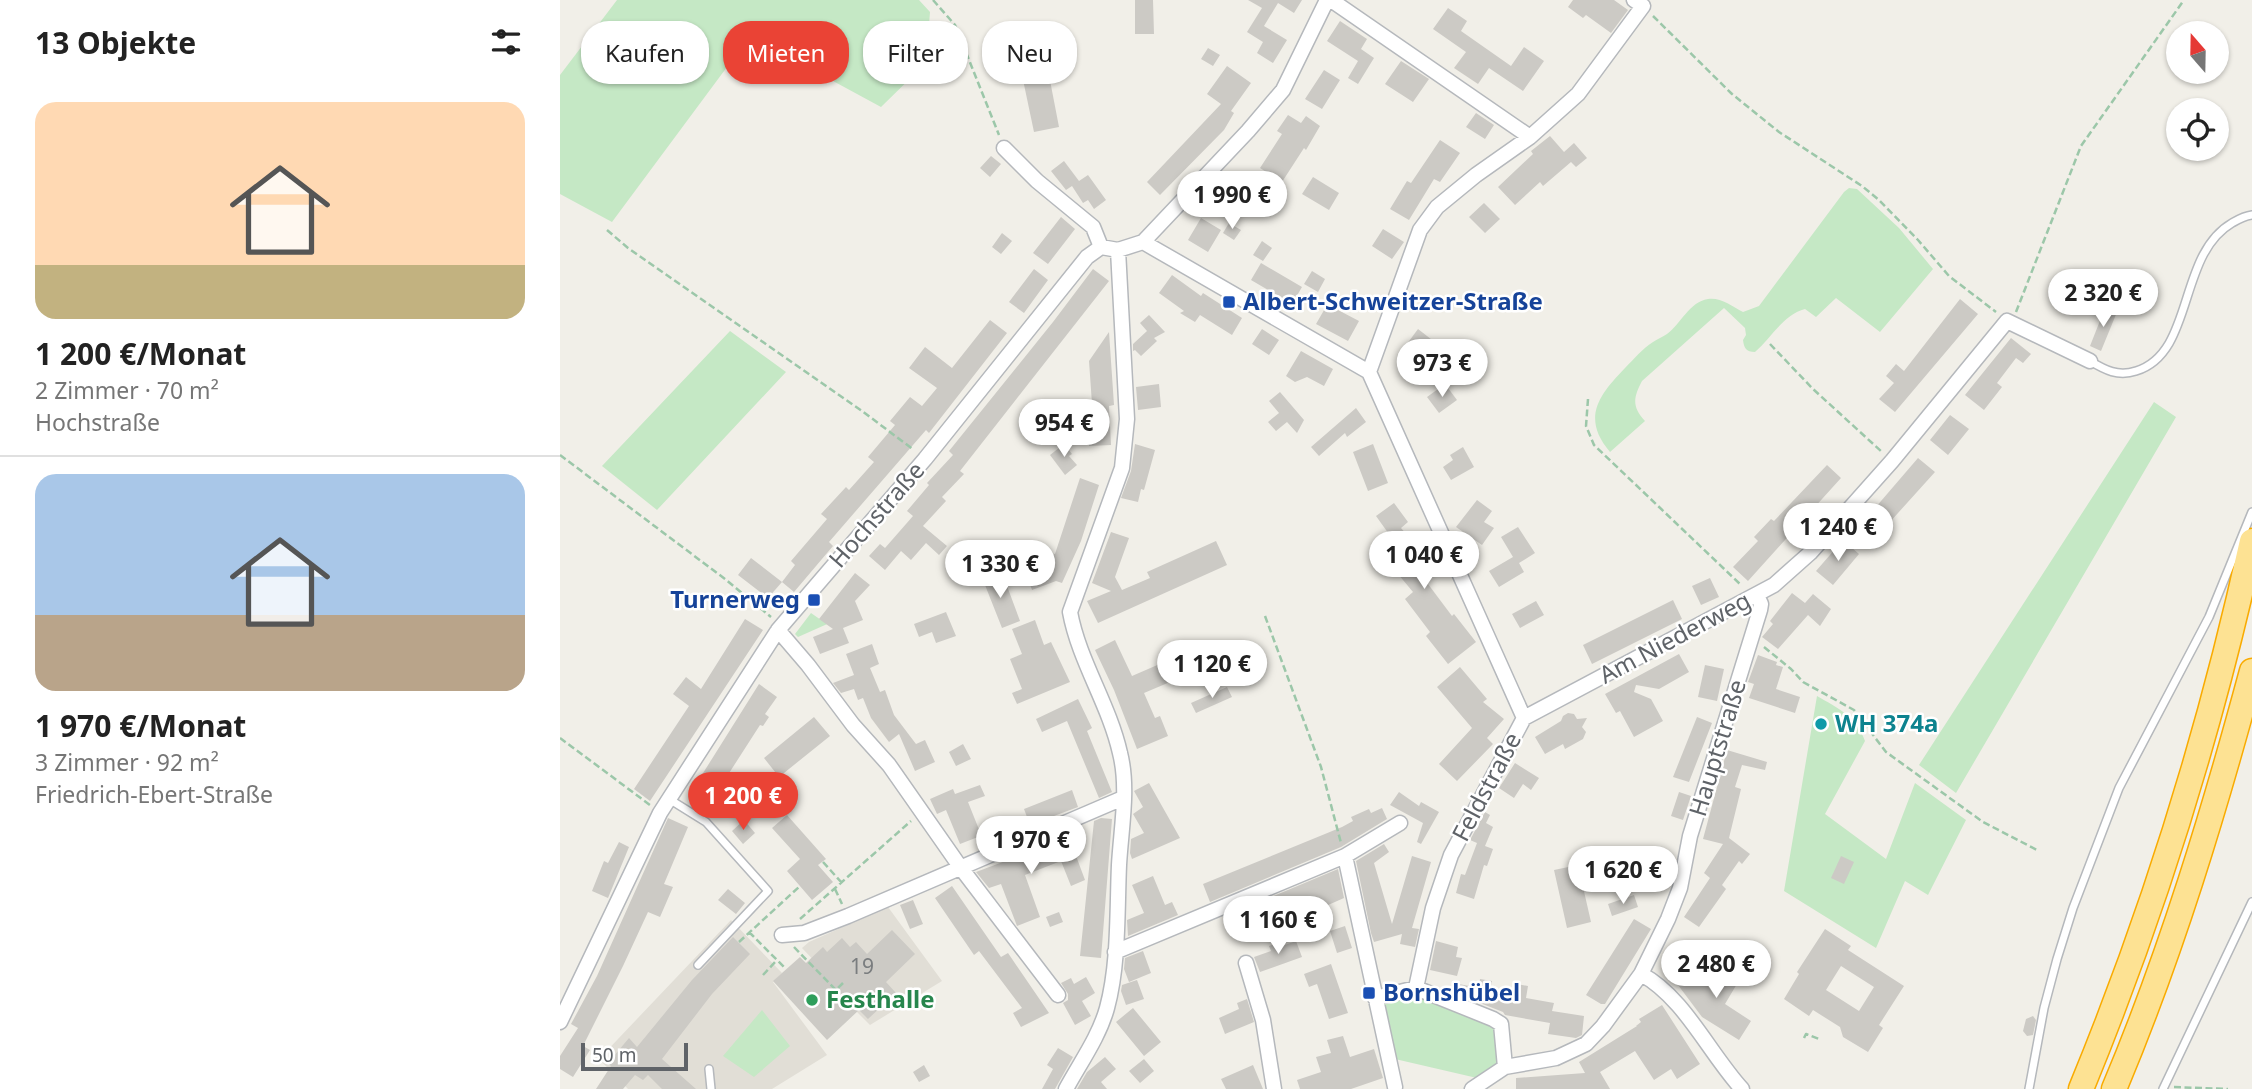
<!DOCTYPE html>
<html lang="de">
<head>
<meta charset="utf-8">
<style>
	:root { --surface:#fff; --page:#f2f2f2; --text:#222; --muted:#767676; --line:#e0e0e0; --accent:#ea4335 }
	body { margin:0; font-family:"Noto Sans",sans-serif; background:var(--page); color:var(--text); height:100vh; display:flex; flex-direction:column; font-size:26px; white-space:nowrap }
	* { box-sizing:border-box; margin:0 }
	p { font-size:23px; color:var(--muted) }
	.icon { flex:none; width:38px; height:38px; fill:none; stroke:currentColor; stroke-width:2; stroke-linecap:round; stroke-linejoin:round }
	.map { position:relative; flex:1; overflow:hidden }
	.drawer { display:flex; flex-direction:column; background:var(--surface); width:560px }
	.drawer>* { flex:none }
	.top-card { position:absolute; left:21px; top:21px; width:665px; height:63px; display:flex; gap:14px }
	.needle { width:46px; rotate:340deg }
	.tools { position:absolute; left:1606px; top:21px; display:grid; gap:14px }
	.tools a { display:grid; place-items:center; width:63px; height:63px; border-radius:50%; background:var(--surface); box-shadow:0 2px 5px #0004; font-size:35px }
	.scale { position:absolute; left:21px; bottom:18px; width:107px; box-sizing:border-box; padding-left:7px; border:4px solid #5f6368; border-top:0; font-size:19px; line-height:24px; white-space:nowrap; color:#5f6368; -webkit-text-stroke:5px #fff; paint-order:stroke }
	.price { position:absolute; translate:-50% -60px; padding:0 16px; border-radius:24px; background:#fff; color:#222; font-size:23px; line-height:46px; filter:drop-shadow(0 2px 4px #0008) }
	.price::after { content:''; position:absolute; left:50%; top:42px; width:21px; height:16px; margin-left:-10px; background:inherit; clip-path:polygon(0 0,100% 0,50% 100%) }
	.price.active { background:var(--accent); color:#fff }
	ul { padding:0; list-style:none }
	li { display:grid; align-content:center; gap:14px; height:371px; padding:0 35px }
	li+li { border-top:2px solid var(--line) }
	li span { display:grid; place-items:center; height:217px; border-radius:21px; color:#555 }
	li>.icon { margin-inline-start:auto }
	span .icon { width:126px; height:126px; fill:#fffc; stroke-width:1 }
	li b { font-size:30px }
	h2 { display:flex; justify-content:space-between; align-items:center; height:84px; padding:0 35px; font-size:30px }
	.tag { padding:0 24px; border-radius:28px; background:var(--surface); box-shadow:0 2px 5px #0004; font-size:24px; line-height:63px }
	.tag.active { background:var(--accent); color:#fff }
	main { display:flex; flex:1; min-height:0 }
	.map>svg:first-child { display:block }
	.education { fill:#e1ded6 }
	.green { fill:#c5e8c5 }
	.building { fill:#cccac5; fill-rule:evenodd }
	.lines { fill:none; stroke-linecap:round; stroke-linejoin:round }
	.service-casing { stroke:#b5b8bc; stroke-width:10 }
	.minor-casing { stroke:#b5b8bc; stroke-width:17 }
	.motorway-casing { stroke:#f9ab00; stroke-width:27 }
	.path { stroke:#9cc7a9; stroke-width:2.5; stroke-dasharray:7 3.5; stroke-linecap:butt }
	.service { stroke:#fff; stroke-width:7 }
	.minor { stroke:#fff; stroke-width:14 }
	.motorway { stroke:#fde293; stroke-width:24 }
	.transit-dot { fill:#1a4fb4; stroke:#fff; stroke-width:2.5 }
	.culture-dot { fill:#0f9aa8; stroke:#fff; stroke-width:2.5 }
	.leisure-dot { fill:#2e9e5b; stroke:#fff; stroke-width:2.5 }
	.labels { text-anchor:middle; stroke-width:5; stroke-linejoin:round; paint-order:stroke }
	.number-label { font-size:21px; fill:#7a7d7f }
	.transit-label { font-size:24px; font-weight:bold; fill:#164399; stroke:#fff; text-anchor:start }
	.street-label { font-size:24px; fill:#5f6368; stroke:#fff }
	.culture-label { font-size:24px; font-weight:bold; fill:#0d838f; stroke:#fff; text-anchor:start }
	.leisure-label { font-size:24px; font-weight:bold; fill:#27864d; stroke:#fff; text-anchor:start }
</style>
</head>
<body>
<main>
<section class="drawer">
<h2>13 Objekte<svg class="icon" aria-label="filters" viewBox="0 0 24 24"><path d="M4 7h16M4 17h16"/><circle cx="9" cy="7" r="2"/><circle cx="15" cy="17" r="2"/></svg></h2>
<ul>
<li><span style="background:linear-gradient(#ffd9b3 75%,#c2b280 0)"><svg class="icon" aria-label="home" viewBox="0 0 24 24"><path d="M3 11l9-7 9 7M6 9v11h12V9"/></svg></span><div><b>1 200 €/Monat</b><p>2 Zimmer · 70 m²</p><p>Hochstraße</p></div></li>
<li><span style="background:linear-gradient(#a9c7e8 65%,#b9a48a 0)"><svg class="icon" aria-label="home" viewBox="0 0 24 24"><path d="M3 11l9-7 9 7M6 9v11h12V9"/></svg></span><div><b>1 970 €/Monat</b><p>3 Zimmer · 92 m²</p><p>Friedrich-Ebert-Straße</p></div></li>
</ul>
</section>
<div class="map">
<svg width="1692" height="1089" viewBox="0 0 1692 1089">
	<rect width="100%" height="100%" fill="#f1efe8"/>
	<path class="education" d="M328 907 382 981 310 1025 278 993 281 989 242 948 249 942Z
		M171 920 222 973 213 982 267 1055 212 1089H68L39 1059Z"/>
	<path class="green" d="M57 0H359L370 12 366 63 321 107 190 36 52 222 0 194V75Z
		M1289 188 1297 189 1339 228 1373 269 1320 332 1276 298 1256 317 1245 309C1224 314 1211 338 1195 352 1186 352 1184 348 1183 340L1186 335 1185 328 1164 308 1082 381C1073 398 1072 407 1085 421L1050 452C1021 418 1039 395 1065 368 1074 359 1082 349 1093 342 1097 339 1103 337 1107 334 1121 324 1129 302 1148 299 1160 297 1172 306 1183 312L1199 306 1284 192Z
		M170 331 226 372 97 510 42 466Z
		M1594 402 1616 417 1396 793 1359 765Z
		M251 613 261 620 265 615 274 621 238 637 235 634Z
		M1257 696C1278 708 1297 717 1305 741L1265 814 1326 859 1355 783 1406 820 1368 895 1345 881 1316 948 1224 891Z
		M856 992 938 1027 941 1064 917 1078 835 1059 821 1001Z
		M202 1010 230 1046 194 1077 163 1056Z"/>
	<path class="building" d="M575 0H593L594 34H575Z
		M688 0H742L734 13 718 3 704 26 727 40 713 63 697 53 703 42 687 32 702 8Z
		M1013 0H1054L1068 10 1051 33 1026 15 1023 18 1008 7Z
		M888 8 907 21 901 31 951 66 964 47 984 61 963 91 929 68 918 84 894 68 906 52 873 29Z
		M780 21 807 39 801 49 814 58 798 84 788 78 798 61 767 41Z
		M648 48 660 55 653 66 641 59Z
		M841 61 869 79 853 102 825 84Z
		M667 66 691 83 671 111 674 113 664 130 600 195 587 182 661 104 647 94Z
		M488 70 499 127 474 132 462 75Z
		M764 70 780 80 762 109 745 99Z
		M916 113 934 125 925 139 906 127Z
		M728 115 741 123 746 116 760 126 746 150 744 148 722 182 700 168 722 134 717 131Z
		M990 136 1004 152 1014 143 1027 158 1016 167 1011 162 983 186 980 182 955 205 938 187 973 154 971 151Z
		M880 140 900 153 880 182 874 179 849 220 830 209 847 181 851 183Z
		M431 156 441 164 430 177 420 168Z
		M504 161 519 181 528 175 546 200 534 209 528 200 523 203 512 186 506 190 491 171Z
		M753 177 779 193 769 210 742 194Z
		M667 185 684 197 673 213 656 200Z
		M924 203 940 219 925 233 909 217Z
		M501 217 515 229 488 264 473 253Z
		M641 218 661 230 648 252 628 240Z
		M669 223 681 230 674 240 663 233Z
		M823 229 844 242 832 259 812 246Z
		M442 233 452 241 441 254 432 247Z
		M702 241 712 248 703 261 693 255Z
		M701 263 742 287 732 304 691 280Z
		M474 269 488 280 464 313 449 302Z
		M533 269 549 281 400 471 404 474 382 497 386 501 363 526 387 546 379 555 366 543 351 560 341 551 325 570 309 556 320 544 325 548 353 516 347 511 369 485 367 483 393 455 389 451 493 322Z
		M752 271 765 279 758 292 744 284Z
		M612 275 641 296 643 293 682 318 672 335 640 315 635 322 620 313 624 311 599 293Z
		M771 298 781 304 778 310 799 321 788 341 756 324Z
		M1400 299 1418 314 1335 412 1319 399 1334 383 1326 376 1336 364 1344 371Z
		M1545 308 1557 312 1541 351 1530 346Z
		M589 315 605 332 594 338 597 341 581 356 575 350 573 351V344L587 331 580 323Z
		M430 320 447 333 369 433 366 430 269 542 273 546 234 592 222 582 235 565 231 561 267 519 261 514 286 487 289 490 314 462 308 457 335 425 330 421 350 397 362 406 377 388 349 368 365 347 392 368Z
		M702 329 719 340 709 355 692 344Z
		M858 329 876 343 859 366 841 352Z
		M549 332 554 405 549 406 551 445 529 446 528 418H533L529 361Z
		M1451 338 1471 354 1463 363 1456 358 1437 383 1442 387 1424 410 1405 395Z
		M741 351 773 369 764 386 747 377 735 382 726 376Z
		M599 384 601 407 578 410 576 387Z
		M885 384 897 400 879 413 867 397Z
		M720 392 744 420 737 433 727 422 716 431 708 422 719 413 709 401Z
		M796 408 806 422 787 437 785 433 759 456 751 447Z
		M1390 415 1409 429 1388 455 1370 440Z
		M504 444 512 454 509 456 517 465 505 475 490 455Z
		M575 444 595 450 584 490 581 489 578 502 561 498 571 471Z
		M813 444 828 483 808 491 793 452Z
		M903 447 914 467 891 480 883 467 893 460 890 455Z
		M1358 458 1375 472 1329 523 1331 524 1320 537 1303 522Z
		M1267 465 1281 478 1188 581 1173 567 1198 541 1194 537 1211 519 1214 521Z
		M520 478 539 485 521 541 502 583 496 581 472 590 467 576 483 570 490 553 495 554Z
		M917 500 932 511 924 522 934 528 922 545 896 527Z
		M834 503 848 522 841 528 867 558 856 568 892 616 894 614 916 642 888 664 866 636 870 632 845 599 853 592 828 562 841 551 816 516Z
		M958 527 975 553 959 563 964 572 939 587 929 571 953 557 941 537Z
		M551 532 569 538 555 577 562 590 590 578 587 572 656 541 667 565 538 623 527 601 551 591 532 583Z
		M1283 540 1299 554 1273 585 1256 571Z
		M191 558 222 582 208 598 178 575Z
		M432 570 439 589 447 586 460 621 442 628 425 585 423 586 418 575Z
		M295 573 310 585 295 601 303 620 283 628 289 643 260 654 253 637 273 629 259 619Z
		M1150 578 1159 597 1141 605 1132 586Z
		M1232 593 1245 603 1253 594 1271 609 1260 626 1248 615 1218 649 1202 637 1213 624 1210 621Z
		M1113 600 1122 619 1032 664 1023 645Z
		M976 601 984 615 960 628 952 614Z
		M386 612 396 636 376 643 372 632 359 637 354 624Z
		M185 619 203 630 90 801 74 789 129 706 113 694 126 677 141 689Z
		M475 620 484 645 491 642 510 682 457 704 452 693 462 689 450 659 462 654 452 629Z
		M555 640 572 676 602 663 610 682 584 693 595 718 600 716 608 736 577 749 554 690 535 650Z
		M312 644 319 664 310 668 320 692 325 690 334 715 356 744 365 740 375 762 355 771 339 734 329 742 311 718 303 698 298 700 294 689 281 693 273 683 294 675 286 654Z
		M1119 654 1129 672 1099 689 1076 685 1074 692 1091 699 1103 721 1074 737 1060 711 1056 713 1045 694Z
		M1198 655 1217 662 1216 665 1223 667 1216 689 1240 697 1235 713 1189 698 1194 684 1188 682Z
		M1145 665 1164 669 1157 701 1138 697Z
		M900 667 927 699 923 702 944 719 927 738 933 744 897 781 879 764 912 728 877 687Z
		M199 684 217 697 205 714 209 717 203 726 200 725 146 809 128 797Z
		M667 687 672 697 636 713 631 703Z
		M518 699 532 728 527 731 552 792 539 798 507 721 482 732 476 719Z
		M1008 713 1014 714 1017 719 1027 718 1022 727 1026 732 1023 739 1005 749 1003 744 985 754 975 737 1001 721 1003 716Z
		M254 717 270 736 219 777 204 758Z
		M1137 717 1152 723 1129 782 1113 777Z
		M403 744 411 759 396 766 389 752Z
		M1167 750 1207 762 1205 770 1182 765 1175 787 1181 789 1169 838 1190 854 1182 864 1179 861 1162 885 1166 889 1139 927 1124 917 1150 878 1144 873 1163 844 1143 839Z
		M955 763 979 778 971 790 963 784 954 798 939 788Z
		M589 783 620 838 572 859 570 853 571 839 584 833 573 814 583 807 574 791Z
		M420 785 425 796 408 802 420 832 428 829 434 843 422 848 418 837 400 844 386 810 377 814 370 799 393 789 395 794Z
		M512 790 518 807 470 825 464 809Z
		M839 792 859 806 861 802 879 812 861 844 857 842 863 823 830 805Z
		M1119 792 1131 796 1123 820 1111 816Z
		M822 808 827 819 781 847 650 902 643 884 782 827 793 821 791 817 809 809 811 813Z
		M925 812 930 815 926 823 933 827 925 846 933 849 927 866 924 865 914 899 896 893 901 874 905 875 917 843 910 840Z
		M227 815 266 859 258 865 273 882 252 900 227 871 240 859 212 828Z
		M108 818 128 827 104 884 113 887 100 917 88 912 63 966 23 1046 30 1050 13 1077 0 1069V1056L18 1028 11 1024 37 976Z
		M541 818 552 819 541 958 520 956 534 821Z
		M184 820 195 833 183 844 172 831Z
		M509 837 525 880 511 886 501 861 465 875 480 917 457 926 441 884 429 888 416 872Z
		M59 842 69 847 48 898 32 891 44 861 48 863Z
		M824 844 829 852 814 863 832 924 852 856 871 862 852 928 859 929 855 947 840 944 842 934 814 942 811 933 796 861Z
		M1281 856 1294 862 1284 884 1271 878Z
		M1018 865 1031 922 1007 928 994 870Z
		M778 869 784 898 759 909 756 901 671 936 663 917Z
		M593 876 605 905 612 902 618 915 568 936 567 920 584 913 572 885Z
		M392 886 441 957 448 953 489 1013 461 1027 453 1013 462 1008 419 951 414 955 375 898Z
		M168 889 185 903 176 914 158 900Z
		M1074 895 1078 907 1052 916 1048 904Z
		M353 900 363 924 350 929 340 905Z
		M499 912 503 922 490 927 486 917Z
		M1074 919 1091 929 1045 1004H1041L1026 995Z
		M785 926 792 948 777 953 770 931Z
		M1265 929 1291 946 1288 950 1344 986 1319 1025 1323 1028 1308 1052 1283 1037 1280 1027 1253 1010 1249 1016 1224 999 1239 974 1237 972ZM1281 966 1314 987 1299 1011 1266 990Z
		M332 930 355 954 326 982 336 993 308 1019 299 1010 267 1040 213 981 240 957 246 963 263 947 267 952 282 938 290 947 296 942 307 954Z
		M173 937 190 954 152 994 102 1059 136 1089H102L88 1075 83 1080 75 1075 63 1089H36L51 1066 48 1063 69 1038 77 1047 132 980Z
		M736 941 742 957 700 972 694 957 711 951 709 946 720 942 722 946Z
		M876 941 898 947 896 957 902 958 897 976 870 970Z
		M583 951 591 973 569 982 564 969 565 958Z
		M1175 960 1187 967 1165 1004 1191 1021 1179 1040 1142 1017 1115 981 1135 967 1154 995Z
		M771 964 788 1013 769 1019 757 984 749 987 744 974Z
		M526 977 535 993 522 1001 531 1016 515 1025 503 1003 508 1000V994L501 983 511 978 514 984Z
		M920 979 932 981 931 989 955 996 957 984 968 986 966 998 994 1003 992 1011 1024 1016 1022 1035 1016 1038 988 1034 990 1023 945 1015 943 1012 892 992 894 983 919 988Z
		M577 980 584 999 566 1005 561 991 562 985Z
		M687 999 694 1022 665 1034 659 1018 679 1009 677 1003Z
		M1102 1005 1140 1064 1117 1079 1111 1069 1094 1080 1075 1051 1040 1072 1050 1089H956V1078L1025 1073 1019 1062 1077 1026H1076L1081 1022 1079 1019Z
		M573 1008 601 1042 584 1056 556 1022Z
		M1473 1016 1476 1020 1473 1035 1467 1036 1463 1031 1466 1019Z
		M783 1036 790 1057 814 1049 823 1078 791 1089H740L737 1080 761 1072 756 1057 771 1053 767 1040Z
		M498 1048 513 1057 495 1089H482L493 1069 487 1065Z
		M545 1057 556 1069 541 1082 547 1089H517L527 1072Z
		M584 1059 594 1071 580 1083 569 1071Z
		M364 1065 370 1076 359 1082 353 1072Z
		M693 1065 703 1089H666L661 1079Z"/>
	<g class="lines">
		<g class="service-casing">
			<path id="service" d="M1530 361C1545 370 1558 377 1576 371 1635 353 1617 255 1672 223 1679 219 1684 216 1692 215
				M109 799 146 822 208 891 138 965
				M149 1069 151 1089
				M1469 1089 1484 1008 1497 959 1513 908 1559 788 1649 617 1692 512
				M1603 1089 1692 902"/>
		</g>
		<g class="minor-casing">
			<path id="minor" d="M771 0 970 137
				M444 148 477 181 533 227 541 247
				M583 242 809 372 964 718
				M809 372 860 230 877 207 916 175 970 137 1018 94 1083 6 1074 0
				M218 630 248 665 293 725 329 765 401 868 498 995
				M964 718 1214 585 1250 553 1332 461 1447 321 1530 361
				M785 856 835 1087
				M222 935 244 933 288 916 563 798
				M555 952 785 856 840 823
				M686 963 703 1020 714 1089
				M1081 974C1124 997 1149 1053 1182 1089
				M856 988 873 908 891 855 964 718
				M815 998 856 988 933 1019 941 1024 945 1067
				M0 1022 100 813 218 630 365 459 527 257 541 247 558 250 583 242 688 131 723 90 767 0
				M506 1089C520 1063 539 1037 547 1008 559 964 557 910 559 865 561 829 569 788 560 753 549 704 519 661 510 612L562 468 567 419 558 250
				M912 1089 945 1067 996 1058 1026 1044 1043 1026 1081 974 1108 919 1120 888 1130 836 1200 610 1201 604 1197 595"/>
		</g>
		<g class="motorway-casing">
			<path id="motorway" d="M1521 1089C1594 912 1651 728 1692 541
				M1554 1089C1611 954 1654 812 1692 671"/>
		</g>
		<path class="path" d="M373 0 395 25 439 135
			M1093 16 1172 94 1219 132 1302 186 1319 200 1358 240 1389 276 1436 312
			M47 230 68 248 302 411 354 450
			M1456 312 1521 146 1624 0
			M1210 344 1253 389 1322 452
			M1028 399 1026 426 1034 445 1181 585
			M0 455 165 579 211 617
			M705 616 761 767 781 843
			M1204 647 1231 669 1243 682 1294 710 1326 752 1423 822 1479 851
			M0 738 90 805
			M263 862 282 883
			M275 889 282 904
			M240 919 351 821
			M189 932 226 969
			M179 942 240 886
			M234 947 276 990 285 981
			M203 975 217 960
			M1244 1038 1246 1034 1259 1039
			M1614 1087 1668 1089"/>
		<use href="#service" class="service"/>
		<use href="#minor" class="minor"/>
		<use href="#motorway" class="motorway"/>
	</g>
	<g class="transit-dot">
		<rect x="662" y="295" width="14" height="14" rx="3.5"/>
		<rect x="247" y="593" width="14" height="14" rx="3.5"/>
		<rect x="802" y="986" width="14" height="14" rx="3.5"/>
	</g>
	<circle class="culture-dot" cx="1261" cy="724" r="7"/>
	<circle class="leisure-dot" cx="252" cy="1000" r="7"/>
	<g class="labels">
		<g class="number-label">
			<text x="302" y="974">19</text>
		</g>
		<g class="transit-label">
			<text x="683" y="310">Albert-Schweitzer-Straße</text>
			<text x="240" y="608" text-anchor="end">Turnerweg</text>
			<text x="823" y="1001">Bornshübel</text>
		</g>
		<g class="street-label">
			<text transform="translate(317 515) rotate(-49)" y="8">Hochstraße</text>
			<text transform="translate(1115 638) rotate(-28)" y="8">Am Niederweg</text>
			<text transform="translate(1158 748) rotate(-73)" y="8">Hauptstraße</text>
			<text transform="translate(927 787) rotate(-62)" y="8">Feldstraße</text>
		</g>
		<g class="culture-label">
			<text x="1275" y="732">WH 374a</text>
		</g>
		<g class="leisure-label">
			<text x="266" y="1008">Festhalle</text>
		</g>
	</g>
</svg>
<div class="tools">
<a><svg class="needle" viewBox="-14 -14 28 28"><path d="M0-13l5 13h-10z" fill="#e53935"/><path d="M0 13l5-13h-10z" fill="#767676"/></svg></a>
<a><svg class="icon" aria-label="locate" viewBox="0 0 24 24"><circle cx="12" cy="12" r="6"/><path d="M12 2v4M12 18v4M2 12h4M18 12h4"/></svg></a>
</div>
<div class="scale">50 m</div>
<b class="price" style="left:672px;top:231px">1 990 €</b>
<b class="price" style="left:1543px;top:329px">2 320 €</b>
<b class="price" style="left:882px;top:399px">973 €</b>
<b class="price" style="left:504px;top:459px">954 €</b>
<b class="price" style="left:1278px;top:563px">1 240 €</b>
<b class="price" style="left:864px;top:591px">1 040 €</b>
<b class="price" style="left:440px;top:600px">1 330 €</b>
<b class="price" style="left:652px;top:700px">1 120 €</b>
<b class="price active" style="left:183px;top:832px">1 200 €</b>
<b class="price" style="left:471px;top:876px">1 970 €</b>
<b class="price" style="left:1063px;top:906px">1 620 €</b>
<b class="price" style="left:718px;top:956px">1 160 €</b>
<b class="price" style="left:1156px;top:1000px">2 480 €</b>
<div class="top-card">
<a class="tag">Kaufen</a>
<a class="tag active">Mieten</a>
<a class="tag">Filter</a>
<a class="tag">Neu</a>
</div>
</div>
</main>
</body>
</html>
